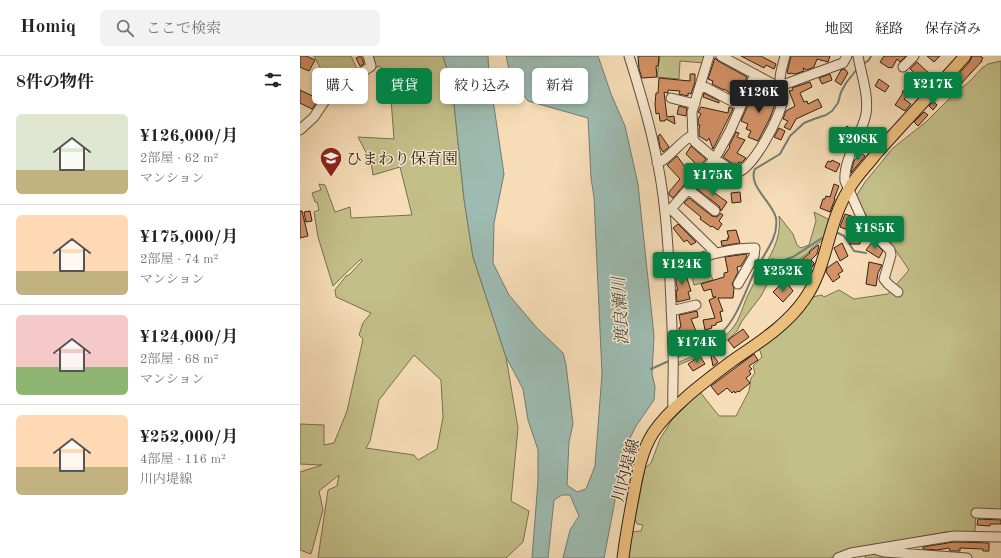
<!DOCTYPE html>
<html lang="ja">
<head>
<meta charset="utf-8">
<style>
	:root { --surface:#fff; --page:#f2f2f2; --text:#222; --muted:#767676; --line:#e0e0e0; --accent:#0b8043 }
	body { margin:0; font-family:"Old Standard TT","Noto Serif JP",serif; background:var(--page); color:var(--text); height:100vh; display:flex; flex-direction:column; font-size:15px; white-space:nowrap }
	* { box-sizing:border-box; margin:0 }
	p { font-size:13px; color:var(--muted) }
	.icon { flex:none; width:22px; height:22px; fill:none; stroke:currentColor; stroke-width:2; stroke-linecap:round; stroke-linejoin:round }
	.map { position:relative; flex:1; overflow:hidden }
	.panel { display:flex; flex-direction:column; background:var(--surface); width:300px }
	.panel>* { flex:none }
	.top-card { position:absolute; left:12px; top:12px; width:380px; height:36px; display:flex; gap:8px }
	.price { position:absolute; translate:-50% -34px; padding:0 9px; border-radius:4px; background:var(--accent); color:#fff; font-size:13px; line-height:26px; filter:drop-shadow(0 1px 2px #0008) }
	.price::after { content:''; position:absolute; left:50%; top:24px; width:12px; height:9px; margin-left:-6px; background:inherit; clip-path:polygon(0 0,100% 0,50% 100%) }
	.price.current { background:#222; color:#fff }
	ul { padding:0; list-style:none }
	li { display:flex; align-items:center; gap:12px; height:100px; padding:0 16px }
	li+li { border-top:1px solid var(--line) }
	li span { display:grid; place-items:center; flex:none; width:112px; height:80px; border-radius:6px; color:#555 }
	li>.icon { margin-inline-start:auto }
	span .icon { width:48px; height:48px; fill:#fffc; stroke-width:1 }
	li b { font-size:17px }
	h2 { display:flex; justify-content:space-between; align-items:center; height:48px; padding:0 16px; font-size:17px }
	.pill { padding:0 14px; border-radius:6px; background:var(--surface); box-shadow:0 2px 6px #0003; font-size:14px; line-height:36px }
	.pill.current { background:var(--accent); color:#fff }
	header { display:flex; align-items:center; gap:24px; box-sizing:border-box; height:56px; padding:0 20px; background:var(--surface); border-bottom:1px solid var(--line) }
	header strong { font-size:19px }
	nav { display:flex; gap:22px; margin-inline-start:auto; font-size:14px }
	.search { width:280px; height:36px; background:var(--page); display:flex; align-items:center; gap:10px; box-sizing:border-box; padding:0 14px; border-radius:6px; color:var(--muted); font-size:15px }
	main { display:flex; flex:1; min-height:0 }
	.map>svg:first-child { display:block }
	.green { fill:#c3bf89; stroke:#78704f; fill-rule:evenodd }
	.water { fill:#9dbbb1; stroke:#717d73 }
	.lines { fill:none; stroke-linecap:round; stroke-linejoin:round }
	.stream { stroke:#717d73; stroke-width:2 }
	.building { fill:#d49267; stroke:#2e2115 }
	.minor-casing { stroke:#60503e; stroke-width:11 }
	.major-casing { stroke:#2e2115; stroke-width:13 }
	.minor { stroke:#f9e9d0; stroke-width:9 }
	.major { stroke:#ebbe7c; stroke-width:11 }
	.labels { text-anchor:middle; stroke-width:3; stroke-linejoin:round; paint-order:stroke }
	.poi-label { font-size:16px; fill:#2e2115; stroke:#f9e9d0; text-anchor:start }
	.street-label { font-size:16px; fill:#2e2115; stroke:#f9e9d0 }
	.water-label { font-size:17px; font-style:italic; fill:#4f4f44; stroke:#f9e9d0 }
</style>
</head>
<body>
<header>
<strong>Homiq</strong>
<div class="search"><svg class="icon" aria-label="search" viewBox="0 0 24 24"><circle cx="10" cy="10" r="6"/><path d="M15 15l6 6"/></svg>ここで検索</div>
<nav><a>地図</a><a>経路</a><a>保存済み</a></nav>
</header>
<main>
<section class="panel">
<h2>8件の物件<svg class="icon" aria-label="filters" viewBox="0 0 24 24"><path d="M4 7h16M4 17h16"/><circle cx="9" cy="7" r="2"/><circle cx="15" cy="17" r="2"/></svg></h2>
<ul>
<li><span style="background:linear-gradient(#dfe7d0 70%,#c2b280 0)"><svg class="icon" aria-label="home" viewBox="0 0 24 24"><path d="M3 11l9-7 9 7M6 9v11h12V9"/></svg></span><div><b>¥126,000/月</b><p>2部屋 · 62 m²</p><p>マンション</p></div></li>
<li><span style="background:linear-gradient(#ffd9b3 70%,#c2b280 0)"><svg class="icon" aria-label="home" viewBox="0 0 24 24"><path d="M3 11l9-7 9 7M6 9v11h12V9"/></svg></span><div><b>¥175,000/月</b><p>2部屋 · 74 m²</p><p>マンション</p></div></li>
<li><span style="background:linear-gradient(#f6c9c9 65%,#8fb573 0)"><svg class="icon" aria-label="home" viewBox="0 0 24 24"><path d="M3 11l9-7 9 7M6 9v11h12V9"/></svg></span><div><b>¥124,000/月</b><p>2部屋 · 68 m²</p><p>マンション</p></div></li>
<li><span style="background:linear-gradient(#ffd9b3 65%,#c2b280 0)"><svg class="icon" aria-label="home" viewBox="0 0 24 24"><path d="M3 11l9-7 9 7M6 9v11h12V9"/></svg></span><div><b>¥252,000/月</b><p>4部屋 · 116 m²</p><p>川内堤線</p></div></li>
</ul>
</section>
<div class="map">
<svg width="701" height="502" viewBox="0 0 701 502">
	<rect width="100%" height="100%" fill="#f6ddb7"/>
	<filter id="stains"><feTurbulence type="fractalNoise" baseFrequency=".005" numOctaves="4"/><feColorMatrix values="0 0 0 0 .2 0 0 0 0 .09 0 0 0 0 .02 0 0 0 .5 -.17"/></filter>
	<radialGradient id="worn" r=".72"><stop offset=".6" stop-color="#630" stop-opacity="0"/><stop offset="1" stop-color="#630" stop-opacity=".3"/></radialGradient>
	<path class="green" d="M14 0H51L59 17 32 34Z
		M70 0H143L152 29 164 143 173 201 206 301 218 372 211 445 229 455 223 486 206 502H18L28 434 37 430 39 419 19 435 23 454 11 498 0 494V416L22 409 0 408V368L24 369V389L34 387 47 355 63 283 59 279 63 267 71 257 36 241 35 234 46 220 49 219 62 205 61 203 46 217 33 230 18 181 14 156 19 154 17 146H15L12 137 21 134 19 128 25 129 35 156 50 151 51 162 112 159 100 111 73 119 71 106 58 81 94 83 90 30 80 10 75 12ZM114 299 141 324 143 361 137 393 118 404 114 399 66 392 70 385 79 344Z
		M360 0H406L404 7 380 5 379 23 357 21Z
		M701 5V456L676 455 675 475 672 476H646L548 494 531 502H328L331 476 341 475 343 469 337 468 335 463 345 412 351 407 360 383 372 364 400 336 419 360H436L449 335 451 322 455 317 453 310 462 301 459 292 503 253 512 241 522 239 524 241 539 234 554 243 588 238 609 214 590 186 569 163 555 142 565 126 593 92 627 65 647 45 671 24 682 12 688 8Z
		M514 156 530 164 523 184 512 192 508 197 480 217 481 218 469 225 461 240 442 265 437 275 433 279 417 293 376 310V307C392 302 421 286 431 274 440 264 442 252 447 241 459 214 483 191 479 160L493 178 497 189 501 192 509 189 516 165Z
		M405 205 413 224 394 229 389 209Z
		M566 497 607 502H565Z"/>
	<path class="water" d="M143 0H188L189 17 204 118 194 167 193 207 209 239 237 272 263 297 266 309 273 368 269 386 267 429 277 436 286 433 295 410 302 318 294 141 291 122 288 62 228 45 211 22 206 0H298L311 38 325 70 338 128 354 280 352 318 355 331 354 344 336 370 325 392 304 502H263L270 474 279 460 270 439H262L254 444 248 502H232L238 425V394L228 364 223 333 206 301 173 201 164 143 152 29Z"/>
	<g class="lines">
		<path class="stream" d="M562 9 569 4 571 0
			M538 177 544 180 554 195 566 197
			M472 203 485 207
			M486 203 493 201 522 182
			M377 301C392 294 410 288 422 276 437 263 446 233 455 215 461 204 468 194 473 183 476 176 477 169 476 162 473 147 447 129 455 113L480 98 490 80 504 67 514 63 526 59 532 55 538 47 541 36 546 27 557 13
			M351 313 371 304"/>
	</g>
	<path class="building" d="M0 0H6L15 4 9 15 0 11Z
		M61 0 64 8 60 10 56 2Z
		M338 0H359L358 10H356L357 21 342 22 339 13Z
		M441 0H461L476 8 474 13 466 9 464 12Z
		M491 0H530L528 6 517 3 514 11 507 14 503 12 504 15 495 18 490 17V18L487 17Z
		M584 0H606L600 6 597 3 592 12 590 11 589 12 580 6Z
		M627 0H640L634 6Z
		M672 0H680L683 2 681 5H682L648 42 644 38 652 30 650 28 670 5Z
		M415 2 418 5 447 21 438 42 424 33V34L412 28 413 25 408 23Z
		M617 6 633 21 627 28 610 13Z
		M545 13 548 17 541 29 535 25 541 14Z
		M390 18H395V26L391 38 388 37V40L379 38 380 35 368 34V37L364 36 367 61 374 60 375 68 366 63 365 65H360L359 57 356 58 355 48 356 37H358L359 22 390 25Z
		M530 18 532 24 522 28 519 22Z
		M579 23 589 30 585 36 575 30Z
		M510 26 512 31 500 37 504 46 507 45 508 48 518 43 522 51 496 63 490 74 484 71 488 65 483 63 486 55 495 50 489 35 493 34 492 32Z
		M621 28 626 33 618 41 613 36Z
		M609 29 614 33 604 43 611 48 605 55 595 49 603 37 602 36Z
		M458 33 477 43 470 62 458 85 448 81 451 75 446 73 448 68 441 65 450 44 453 45Z
		M0 34 19 43 12 53 0 47Z
		M404 37 419 45V47L403 41Z
		M633 45 637 49 633 54 629 50Z
		M379 50 387 52 386 60 377 58Z
		M401 51 428 57 429 51 433 53 413 93 409 82 407 85 399 80V72L400 69H398V63L401 58 398 56Z
		M624 56 628 59 618 70 614 66Z
		M547 70 554 75 548 83 541 78Z
		M479 72 485 75 481 84 474 81Z
		M568 73 579 77 577 82H575L573 86 564 83Z
		M436 76 439 77 437 81 445 84 437 97 446 102 441 107 439 106 436 110 423 101 430 91 429 90Z
		M360 78 369 91 363 96 360 91 358 80Z
		M391 90 406 103 397 114 393 110 395 107 386 98Z
		M561 97 565 100 551 117 554 105Z
		M377 100 391 119 388 121 389 123 373 142 369 139V136L380 123 367 109Z
		M532 104 540 108 536 116 525 111 528 105 531 106Z
		M416 113 433 126 427 133 411 120Z
		M534 128 539 130 534 143H535L530 156 520 152 523 143H525L526 140 530 141Z
		M399 129 403 132 405 130 427 146 421 155 419 150 397 133Z
		M440 136 441 146 432 147 431 137Z
		M389 142 412 160 417 161 420 157 423 159 419 165 422 168 418 174 412 170 411 171 400 163 401 161 384 147Z
		M0 155H2L8 180 0 182Z
		M10 155 12 165 6 166 4 156Z
		M545 158 554 161 553 164 555 165 551 175 540 171Z
		M378 168 396 186 391 189 387 184 384 186 373 172Z
		M436 174 440 187 422 190 421 185 428 184 427 182H429L427 175Z
		M550 183H560V188H550Z
		M573 185 583 195 579 202 566 194Z
		M542 187 548 200 540 205 534 192Z
		M518 189 519 190 517 198 511 204 514 207 513 210 491 227 482 217 491 209 492 211 510 197 509 196Z
		M446 198 447 200 441 210 437 211 438 216 432 228 434 232 433 242H418L423 255 420 256 422 265 416 267V269L411 270 412 272 405 274 403 264 415 262 409 244 416 241H413L411 233 404 235 401 228 424 221V217L428 216 425 201Z
		M537 205 543 215 538 218 540 221 533 226 526 216 527 212Z
		M569 206 582 209 578 217 576 230 566 228Z
		M386 212 387 216H385L391 235 388 236 390 243 377 246 376 234H378L376 227V215Z
		M488 228 493 235 483 246 473 236 479 230 483 233Z
		M397 255 398 261 391 263 398 280 385 286 379 272 381 271 379 259Z
		M443 273 449 281 434 292 428 284Z
		M410 295 418 306 413 310Z
		M454 298 458 304 449 310 452 313 449 315 451 318 446 322 450 327 439 336 438 335 435 337 434 335 432 337 427 332 418 339 411 330Z
		M400 300 405 308 393 315 388 308Z
		M678 463 701 464V468H690V470L677 469Z
		M654 486 689 487V495H683V493L660 492V495H650L649 492 637 494 623 493V491Z"/>
	<g class="lines">
		<g class="minor-casing">
			<path id="minor" d="M329 0C345 51 360 103 365 157 370 203 371 250 373 296 374 315 372 335 373 354
				M409 0 392 56 393 82 395 86 415 103 436 117C453 114 481 59 483 43 484 36 480 31 480 24 480 16 483 8 485 0
				M421 0 473 28 480 30 543 7 547 0
				M558 0C561 18 569 39 566 58 562 79 543 103 545 125L562 163 567 171 590 194 591 199 584 223 588 228 598 236
				M603 11 614 0
				M401 29 441 50
				M371 42 395 48
				M0 74 14 61 26 43 33 35 70 11 71 10 68 0
				M357 107C367 105 381 84 393 79
				M389 134 415 155
				M371 153 413 194 415 197
				M365 155 371 153 411 107 418 97 430 75 455 18
				M369 211C397 203 425 192 455 192L454 200 438 228
				M371 255 396 249
				M676 457 701 458
				M577 494 584 496 667 502
				M538 502 551 497 654 480 701 481"/>
		</g>
		<g class="major-casing">
			<path id="major" d="M323 502C325 485 328 469 331 452 336 427 339 399 353 377 370 351 407 324 432 305 458 287 486 270 504 244 528 211 527 167 549 133 556 120 567 110 576 98 605 65 636 33 665 0"/>
		</g>
		<use href="#minor" class="minor"/>
		<use href="#major" class="major"/>
	</g>
	<defs>
		<g id="school-pin" transform="scale(1.15)"><path d="M0 17L-7.5 6A9.5 9.5 0 1 1 7.5 6Z" fill="#8f2418" stroke="#f9e9d0"/><path d="M0-5L7-2L0 1L-7-2ZM-4 1L0 2.5L4 1V4Q0 6-4 4Z" fill="#fff"/></g>
	</defs>
	<g fill-rule="evenodd">
		<use href="#school-pin" x="31" y="102"/>
	</g>
	<g class="labels">
		<g class="poi-label">
			<text x="46" y="108">ひまわり保育園</text>
		</g>
		<g class="street-label">
			<text transform="translate(325 414) rotate(-75)" y="6">川内堤線</text>
		</g>
		<g class="water-label">
			<text transform="translate(320 255) rotate(-93)" y="6">渡良瀬川</text>
		</g>
	</g>
	<rect width="100%" height="100%" filter="url(#stains)"/>
	<rect width="100%" height="100%" fill="url(#worn)"/>
</svg>
<b class="price" style="left:633px;top:50px">¥217K</b>
<b class="price current" style="left:459px;top:58px">¥126K</b>
<b class="price" style="left:558px;top:105px">¥208K</b>
<b class="price" style="left:413px;top:141px">¥175K</b>
<b class="price" style="left:575px;top:194px">¥185K</b>
<b class="price" style="left:382px;top:230px">¥124K</b>
<b class="price" style="left:483px;top:237px">¥252K</b>
<b class="price" style="left:397px;top:308px">¥174K</b>
<div class="top-card">
<a class="pill">購入</a>
<a class="pill current">賃貸</a>
<a class="pill">絞り込み</a>
<a class="pill">新着</a>
</div>
</div>
</main>
</body>
</html>
